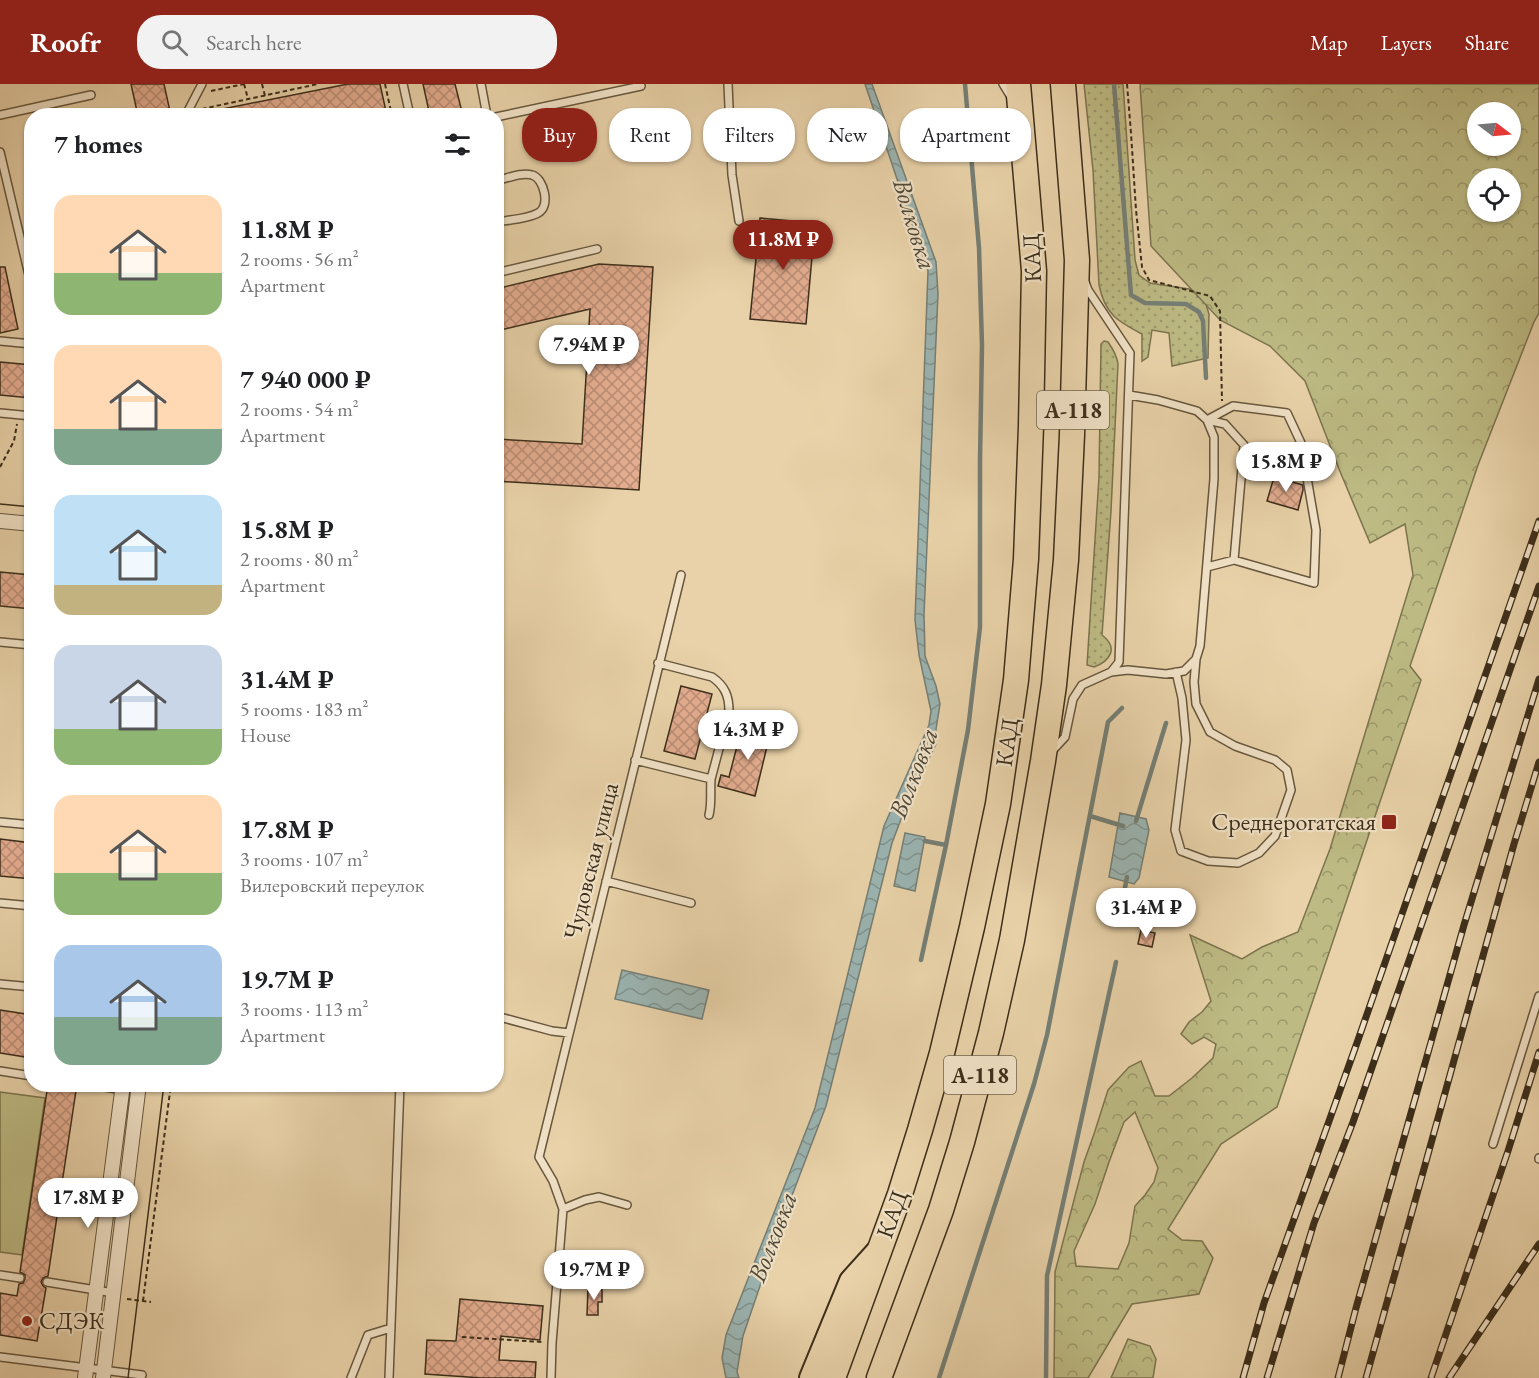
<!DOCTYPE html>
<html lang="en">
<head>
<meta charset="utf-8">
<style>
	:root { --surface:#fff; --page:#f2f2f2; --text:#202124; --muted:#757577; --accent:#8f2418 }
	body { margin:0; font-family:"EB Garamond",serif; background:var(--page); color:var(--text); height:100vh; display:flex; flex-direction:column; font-size:22px; white-space:nowrap }
	* { box-sizing:border-box; margin:0 }
	p { font-size:20px; color:var(--muted) }
	.icon { flex:none; width:33px; height:33px; fill:none; stroke:currentColor; stroke-width:2; stroke-linecap:round; stroke-linejoin:round }
	.map { position:relative; flex:1; overflow:hidden }
	.drawer { position:absolute; left:24px; top:24px; width:480px; height:984px; display:flex; flex-direction:column; background:var(--surface); border-radius:24px; box-shadow:0 2px 4px #0004 }
	.drawer>* { flex:none }
	.hud { position:absolute; left:522px; top:24px; width:570px; height:54px; display:flex; gap:12px }
	.needle { width:39px; rotate:106deg }
	.buttons { position:absolute; left:1467px; top:18px; display:grid; gap:12px }
	.buttons a { display:grid; place-items:center; width:54px; height:54px; border-radius:50%; background:var(--surface); box-shadow:0 2px 4px #0004; font-size:30px }
	.price { position:absolute; translate:-50% -51px; padding:0 14px; border-radius:21px; background:#fff; color:#222; font-size:20px; line-height:39px; filter:drop-shadow(0 2px 3px #0008) }
	.price::after { content:''; position:absolute; left:50%; top:36px; width:18px; height:14px; margin-left:-9px; background:inherit; clip-path:polygon(0 0,100% 0,50% 100%) }
	.price.active { background:var(--accent); color:#fff }
	ul { padding:0; list-style:none }
	li { display:flex; align-items:center; gap:18px; height:150px; padding:0 30px }
	li span { display:grid; place-items:center; flex:none; width:168px; height:120px; border-radius:18px; color:#555 }
	li>.icon { margin-inline-start:auto }
	span .icon { width:72px; height:72px; fill:#fffc; stroke-width:1 }
	li b { font-size:26px }
	h2 { display:flex; justify-content:space-between; align-items:center; height:72px; padding:0 30px; font-size:26px }
	.pill { padding:0 21px; border-radius:24px; background:var(--surface); box-shadow:0 2px 4px #0004; font-size:21px; line-height:54px }
	.pill.active { background:var(--accent); color:#fff }
	header { display:flex; align-items:center; gap:36px; box-sizing:border-box; height:84px; padding:0 30px; background:var(--accent); color:#fff }
	header strong { font-size:28px }
	nav { display:flex; gap:33px; margin-inline-start:auto; font-size:21px }
	.search { width:420px; height:54px; background:var(--page); display:flex; align-items:center; gap:15px; box-sizing:border-box; padding:0 21px; border-radius:24px; color:var(--muted); font-size:22px }
	.map>svg:first-child { display:block }
	.grass { fill:url(#grass-dots); stroke:#7c744f; stroke-width:1.5 }
	.forest { fill:url(#forest-crowns); stroke:#7c744f; stroke-width:1.5; fill-rule:evenodd }
	.green { fill:#bdba83; stroke:#7c744f; stroke-width:1.5 }
	.water { fill:url(#water-waves); stroke:#757f76; stroke-width:1.5 }
	.lines { fill:none; stroke-linecap:round; stroke-linejoin:round }
	.stream { stroke:#757f76; stroke-width:4.5 }
	.building { fill:url(#building-cross-hatch); stroke:#3c2e1b; stroke-width:1.5 }
	.service-casing { stroke:#67573e; stroke-width:10 }
	.minor-casing { stroke:#67573e; stroke-width:16 }
	.trunk-casing { stroke:#3c2e1b; stroke-width:26 }
	.motorway-casing { stroke:#3c2e1b; stroke-width:27 }
	.path { stroke:#3c2e1b; stroke-width:2; stroke-dasharray:4.5 3; stroke-linecap:butt }
	.service { stroke:#f1e2c7; stroke-width:7 }
	.minor { stroke:#f1e2c7; stroke-width:14 }
	.trunk { stroke:#e9d2a9; stroke-width:22 }
	.motorway { stroke:#e9d2a9; stroke-width:24 }
	.tram { stroke:#3c2e1b; stroke-width:1.5 }
	.rail-casing { stroke:#3c2e1b; stroke-width:7 }
	.rail { stroke:#f1e2c7; stroke-width:4.5; stroke-dasharray:14; stroke-linecap:butt }
	.poi-dot { fill:#8f2418; stroke:#f1e2c7; stroke-width:2 }
	.labels { text-anchor:middle; stroke-width:4.5; stroke-linejoin:round; paint-order:stroke }
	.shield { fill:#f1e2c7; stroke:#72644f; stroke-width:1.5 }
	.shield-label { font-size:22px; font-weight:bold; fill:#3c2e1b }
	.street-label { font-size:24px; fill:#3c2e1b; stroke:#f1e2c7 }
	.poi-label { font-size:24px; fill:#3c2e1b; stroke:#f1e2c7; text-anchor:end }
	.water-label { font-size:26px; font-style:italic; fill:#4f4939; stroke:#f1e2c7 }
</style>
</head>
<body>
<header>
<strong>Roofr</strong>
<div class="search"><svg class="icon" aria-label="search" viewBox="0 0 24 24"><circle cx="10" cy="10" r="6"/><path d="M15 15l6 6"/></svg>Search here</div>
<nav><a>Map</a><a>Layers</a><a>Share</a></nav>
</header>
<div class="map">
<svg width="1539" height="1294" viewBox="0 0 1539 1294">
	<defs>
		<pattern id="grass-dots" width="8" height="8" patternUnits="userSpaceOnUse" patternTransform="scale(1.5)"><rect width="8" height="8" fill="#bdba83"/><path d="M2 2h.1M6 6h.1" fill="none" stroke="#9b986a" stroke-width="1.8" stroke-linecap="round"/></pattern>
		<pattern id="forest-crowns" width="20" height="18" patternUnits="userSpaceOnUse" patternTransform="scale(1.5)"><rect width="20" height="18" fill="#bdba83"/><path d="M2 6a3 3 0 1 1 6 0M12 15a3 3 0 1 1 6 0" fill="none" stroke="#9b986a"/></pattern>
		<pattern id="water-waves" width="16" height="10" patternUnits="userSpaceOnUse" patternTransform="scale(1.5)"><rect width="16" height="10" fill="#9bb5b3"/><path d="M0 5q4-4 8 0t8 0" fill="none" stroke="#809491"/></pattern>
		<pattern id="building-cross-hatch" width="8" height="8" patternUnits="userSpaceOnUse" patternTransform="scale(1.5)"><rect width="8" height="8" fill="#e4ad90"/><path d="M0 0l8 8M0 8l8-8" fill="none" stroke="#ba8d75"/></pattern>
	</defs>
	<rect width="100%" height="100%" fill="#e9d2a9"/>
	<filter id="stains"><feTurbulence type="fractalNoise" baseFrequency=".00333" numOctaves="4"/><feColorMatrix values="0 0 0 0 .2 0 0 0 0 .09 0 0 0 0 .02 0 0 0 .5 -.17"/></filter>
	<radialGradient id="worn" r=".72"><stop offset=".6" stop-color="#630" stop-opacity="0"/><stop offset="1" stop-color="#630" stop-opacity=".3"/></radialGradient>
	<path class="grass" d="M1084 0H1123L1135 176 1139 191 1150 199 1202 207 1209 230 1208 274 1172 282 1169 249 1152 246 1148 273 1142 277V250C1117 237 1105 230 1099 201L1093 86Z
		M1104 257 1108 258C1113 265 1117 272 1118 280L1111 427 1102 551C1119 564 1110 577 1094 583L1087 581 1099 393 1101 260Z"/>
	<path class="forest" d="M1140 0H1539V229L1534 238 1478 381 1410 582 1421 596 1277 1023 1221 1060 1168 1145 1182 1156 1202 1157 1213 1174 1199 1210 1132 1220 1088 1294H1054L1055 1188 1084 1078 1094 1050 1108 1006 1129 983 1141 977 1155 1012H1169L1192 994 1213 974 1216 960 1204 953 1192 960 1181 950 1189 938 1202 928 1211 917 1190 851 1242 875 1262 863 1298 848 1330 765 1413 491 1405 440 1370 459 1339 385 1305 297 1270 262 1220 236 1151 162ZM1478 28H1510V62H1478ZM1478 94H1510V128H1478ZM1135 1028 1158 1084 1154 1098 1145 1111 1135 1122 1129 1159 1118 1185 1076 1182 1074 1167 1095 1120 1109 1078 1124 1038Z
		M1128 1255 1150 1262 1156 1275 1153 1294H1111Z"/>
	<path class="green" d="M0 1008 45 1014 22 1171 0 1168Z"/>
	<path class="water" d="M865 0H872L936 178 938 210 924 530 925 572 936 602 940 620 936 645V660L906 722 892 759 826 1022 780 1143 743 1252 737 1288 739 1294H726L722 1274 726 1251 815 1024 884 742 929 641 931 627 919 571 915 536 928 187Z
		M1120 729 1146 735 1149 746 1139 794 1134 800 1109 793Z
		M905 749 925 753 915 807 894 802Z
		M622 886 709 906 702 935 615 915Z"/>
	<g class="lines">
		<path class="stream" d="M1114 0 1131 211 1145 219 1186 220 1199 228 1203 237 1206 294
			M1090 732 1123 742
			M1136 737 1166 639
			M925 757 946 761
			M1122 819 1127 793
			M921 876 946 761 968 646 980 543V376L982 261 979 164 965 0
			M939 1294 1034 1000 1047 951 1108 638 1122 624
			M1046 1294 1047 1192 1116 878"/>
	</g>
	<path class="building" d="M131 0H164L171 32H138Z
		M348 0H380L387 32H217V26Z
		M423 0H455L463 32H430Z
		M760 134 815 139 806 240 750 235Z
		M599 180 653 183 639 406 496 397V355L582 360 590 225 496 247V205Z
		M0 183H5L18 245 0 249Z
		M0 278 32 281 31 314 0 311Z
		M1274 393 1303 401V406L1298 426 1267 417Z
		M0 488 32 491V525L0 522Z
		M681 602 712 610 695 675 664 667Z
		M743 639 771 646 755 712 718 702 721 691 729 693Z
		M0 755 32 759V795L0 792Z
		M1141 846 1155 849 1152 863 1138 860Z
		M0 926 32 931V974L0 969Z
		M48 1000H77L48 1192 43 1194 41 1198 43 1202 46 1204 37 1257 0 1251V1209L17 1212 19 1200 23 1199 25 1195V1191L20 1188Z
		M588 1204H602V1218H598V1231H587Z
		M460 1215 543 1222 540 1256 501 1252 499 1276 536 1278 535 1294H482L425 1290 427 1256 456 1257Z"/>
	<g class="lines">
		<g class="service-casing">
			<path id="service" d="M403 0 410 32
				M481 0 487 32
				M728 0 732 91 739 137
				M1003 0 1011 13
				M0 31 91 11
				M190 32 189 25 202 0
				M496 33 641 2
				M0 68 32 204
				M496 81 499 96 496 97
				M496 138C508 136 528 135 538 129 551 123 544 94 532 91 522 88 508 94 499 96
				M496 189 597 165
				M0 257 32 260
				M0 329 32 332
				M1207 336 1233 322 1287 329 1301 359 1316 446 1314 499 1234 476
				M1207 483 1234 476 1244 361 1225 340 1207 336
				M0 558 32 561
				M1111 588 1128 586 1166 590 1184 587 1196 575 1200 562 1214 395V353L1207 336 1197 327 1158 316 1129 311
				M1176 588 1182 614 1186 656 1175 746 1181 767 1208 777 1238 779 1259 769 1275 752 1291 706 1287 686 1275 676 1235 662 1210 648 1196 620 1194 598 1196 575
				M1053 666 1065 653 1073 615 1082 601 1111 588 1119 578 1130 269 1088 206 1085 198
				M635 676 711 695 729 627C729 612 725 602 712 593L658 579
				M709 731C712 719 710 708 711 695
				M0 738 32 741
				M606 797 691 819
				M0 819 32 822
				M0 900 32 903
				M496 932 552 947 569 949
				M0 987 32 992
				M87 1000 123 1006
				M1493 1060 1539 912
				M1539 1075V1074
				M563 1125 585 1116 599 1113 627 1121
				M0 1191 20 1194
				M47 1198 114 1209
				M0 1273 142 1291
				M351 1294 368 1251 391 1244
				M389 1294 400 1000
				M551 1294 552 1259 563 1125 553 1097 539 1073 681 491"/>
		</g>
		<g class="minor-casing">
			<path id="minor" d="M0 437 32 440
				M85 1294 123 1000
				M103 1294 139 1000"/>
		</g>
		<g class="trunk-casing">
			<path id="trunk" d="M811 1294 851 1197 878 1167"/>
		</g>
		<g class="motorway-casing">
			<path id="motorway" d="M833 1294 900 1110 920 1046 942 969 972 843 998 720 1016 596 1026 475 1031 342 1034 187 1018 0
				M879 1294 941 1126 962 1058 991 949 1012 856 1043 677 1054 601 1066 476 1072 351 1077 176 1063 0"/>
		</g>
		<path class="path" d="M244 0 248 15
			M262 0 265 12
			M385 0 392 32
			M1127 0 1131 49 1136 126 1142 183 1149 196 1210 212 1220 227 1222 317
			M211 7 244 0
			M202 25 318 0
			M0 383 14 357 17 340
			M127 1215 151 1218
			M143 1217 171 1000
			M462 1253 543 1258"/>
		<use href="#service" class="service"/>
		<use href="#minor" class="minor"/>
		<use href="#trunk" class="trunk"/>
		<use href="#motorway" class="motorway"/>
		<path class="tram" d="M0 420 32 423
			M128 1294 164 1000"/>
		<g class="rail-casing">
			<path id="rail" d="M1243 1294 1264 1219 1358 956 1539 437
				M1267 1294 1314 1139 1353 1038 1539 502
				M1338 1294 1356 1224 1464 841 1539 595
				M1366 1294 1514 760 1539 678
				M1431 1294 1508 1067 1539 968
				M1449 1294 1539 1160"/>
		</g>
		<use href="#rail" class="rail"/>
	</g>
	<g class="poi-dot">
		<rect x="1381" y="730" width="16" height="16" rx="3"/>
		<circle cx="27" cy="1237" r="6"/>
	</g>
	<g class="labels">
		<g class="shield">
			<rect x="1037" y="307" width="72" height="38" rx="4.5"/>
			<rect x="944" y="972" width="72" height="38" rx="4.5"/>
		</g>
		<g class="shield-label">
			<text x="1073" y="334">А-118</text>
			<text x="980" y="999">А-118</text>
		</g>
		<g class="street-label">
			<text transform="translate(1032 174) rotate(-93)" y="8">КАД</text>
			<text transform="translate(1007 658) rotate(-82)" y="8">КАД</text>
			<text transform="translate(591 777) rotate(-76)" y="8">Чудовская улица</text>
			<text transform="translate(892 1130) rotate(-70)" y="8">КАД</text>
		</g>
		<g class="poi-label">
			<text x="1376" y="746">Среднерогатская</text>
			<text x="39" y="1245" text-anchor="start">СДЭК</text>
		</g>
		<g class="water-label">
			<text transform="translate(915 140) rotate(73)" y="9">Волковка</text>
			<text transform="translate(913 689) rotate(-69)" y="9">Волковка</text>
			<text transform="translate(772 1153) rotate(-69)" y="9">Волковка</text>
		</g>
	</g>
	<rect width="100%" height="100%" filter="url(#stains)"/>
	<rect width="100%" height="100%" fill="url(#worn)"/>
</svg>
<div class="buttons">
<a><svg class="needle" viewBox="-14 -14 28 28"><path d="M0-13l5 13h-10z" fill="#e53935"/><path d="M0 13l5-13h-10z" fill="#757577"/></svg></a>
<a><svg class="icon" aria-label="locate" viewBox="0 0 24 24"><circle cx="12" cy="12" r="6"/><path d="M12 2v4M12 18v4M2 12h4M18 12h4"/></svg></a>
</div>
<b class="price active" style="left:783px;top:187px">11.8M ₽</b>
<b class="price" style="left:589px;top:292px">7.94M ₽</b>
<b class="price" style="left:1286px;top:409px">15.8M ₽</b>
<b class="price" style="left:748px;top:677px">14.3M ₽</b>
<b class="price" style="left:1146px;top:855px">31.4M ₽</b>
<b class="price" style="left:88px;top:1145px">17.8M ₽</b>
<b class="price" style="left:594px;top:1217px">19.7M ₽</b>
<div class="hud">
<a class="pill active">Buy</a>
<a class="pill">Rent</a>
<a class="pill">Filters</a>
<a class="pill">New</a>
<a class="pill">Apartment</a>
</div>
<section class="drawer">
<h2>7 homes<svg class="icon" aria-label="filters" viewBox="0 0 24 24"><path d="M4 7h16M4 17h16"/><circle cx="9" cy="7" r="2"/><circle cx="15" cy="17" r="2"/></svg></h2>
<ul>
<li><span style="background:linear-gradient(#ffd9b3 65%,#8fb573 0)"><svg class="icon" aria-label="home" viewBox="0 0 24 24"><path d="M3 11l9-7 9 7M6 9v11h12V9"/></svg></span><div><b>11.8M ₽</b><p>2 rooms · 56 m²</p><p>Apartment</p></div></li>
<li><span style="background:linear-gradient(#ffd9b3 70%,#7fa58c 0)"><svg class="icon" aria-label="home" viewBox="0 0 24 24"><path d="M3 11l9-7 9 7M6 9v11h12V9"/></svg></span><div><b>7 940 000 ₽</b><p>2 rooms · 54 m²</p><p>Apartment</p></div></li>
<li><span style="background:linear-gradient(#bfe0f5 75%,#c2b280 0)"><svg class="icon" aria-label="home" viewBox="0 0 24 24"><path d="M3 11l9-7 9 7M6 9v11h12V9"/></svg></span><div><b>15.8M ₽</b><p>2 rooms · 80 m²</p><p>Apartment</p></div></li>
<li><span style="background:linear-gradient(#c9d6e8 70%,#8fb573 0)"><svg class="icon" aria-label="home" viewBox="0 0 24 24"><path d="M3 11l9-7 9 7M6 9v11h12V9"/></svg></span><div><b>31.4M ₽</b><p>5 rooms · 183 m²</p><p>House</p></div></li>
<li><span style="background:linear-gradient(#ffd9b3 65%,#8fb573 0)"><svg class="icon" aria-label="home" viewBox="0 0 24 24"><path d="M3 11l9-7 9 7M6 9v11h12V9"/></svg></span><div><b>17.8M ₽</b><p>3 rooms · 107 m²</p><p>Вилеровский переулок</p></div></li>
<li><span style="background:linear-gradient(#a9c7e8 60%,#7fa58c 0)"><svg class="icon" aria-label="home" viewBox="0 0 24 24"><path d="M3 11l9-7 9 7M6 9v11h12V9"/></svg></span><div><b>19.7M ₽</b><p>3 rooms · 113 m²</p><p>Apartment</p></div></li>
</ul>
</section>
</div>
</body>
</html>
